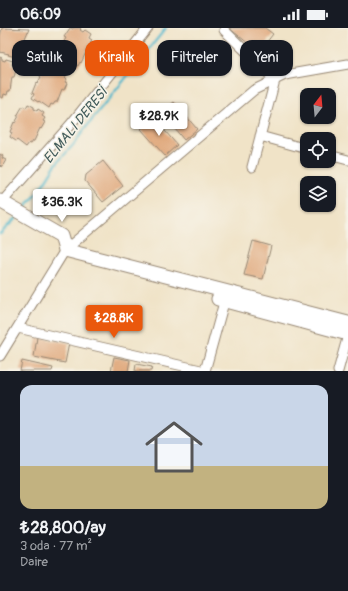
<!DOCTYPE html>
<html lang="tr">
<head>
<meta charset="utf-8">
<style>
	:root { --surface:#171b24; --page:#242831; --text:#f1f3f6; --muted:#9ea1a6; --accent:#ea580c }
	body { margin:0; font-family:Pangolin,sans-serif; background:var(--page); color:var(--text); height:100vh; display:flex; flex-direction:column; font-size:15px; white-space:nowrap }
	* { box-sizing:border-box; margin:0 }
	p { font-size:13px; color:var(--muted) }
	.icon { flex:none; width:22px; height:22px; fill:none; stroke:currentColor; stroke-width:2; stroke-linecap:round; stroke-linejoin:round }
	.map { position:relative; height:343px; overflow:hidden }
	.drawer { display:flex; flex-direction:column; background:var(--surface); flex:1 }
	.drawer>* { flex:none }
	.guide { position:absolute; left:12px; top:12px; width:324px; height:36px; display:flex; gap:8px }
	.needle { width:26px; rotate:16deg }
	.tools { position:absolute; left:300px; top:60px; display:grid; gap:8px }
	.tools a { display:grid; place-items:center; width:36px; height:36px; border-radius:8px; background:var(--surface); box-shadow:0 1px 3px #0004; font-size:20px }
	.price { position:absolute; translate:-50% -34px; padding:0 9px; border-radius:4px; background:#fff; color:#222; font-size:13px; line-height:26px; filter:drop-shadow(0 1px 2px #0008) }
	.price::after { content:''; position:absolute; left:50%; top:24px; width:12px; height:9px; margin-left:-6px; background:inherit; clip-path:polygon(0 0,100% 0,50% 100%) }
	.price.selected { background:var(--accent); color:#fff }
	ul { padding:0; list-style:none }
	li { display:grid; align-content:center; gap:8px; height:212px; padding:0 20px }
	li span { display:grid; place-items:center; height:124px; border-radius:12px; color:#555 }
	li>.icon { margin-inline-start:auto }
	span .icon { width:72px; height:72px; fill:#fffc; stroke-width:1 }
	li b { font-size:17px }
	.tag { padding:0 14px; border-radius:12px; background:var(--surface); box-shadow:0 1px 3px #0004; font-size:14px; line-height:36px }
	.tag.selected { background:var(--accent); color:#fff }
	.status { display:flex; justify-content:space-between; align-items:center; height:28px; padding:0 20px; background:var(--surface); direction:ltr }
	.status svg { height:11px; fill:currentColor }
	.map>svg:first-child { display:block }
	.lines { fill:none; stroke-linecap:round; stroke-linejoin:round }
	.stream { stroke:#4eb8cc; stroke-width:2.5 }
	.building { fill:#e1ab80 }
	.street-casing { stroke:#968672; stroke-width:11 }
	.secondary-casing { stroke:#968672; stroke-width:15 }
	.street { stroke:#fff; stroke-width:9 }
	.secondary { stroke:#fff; stroke-width:13 }
	.labels { text-anchor:middle; stroke-width:3; stroke-linejoin:round; paint-order:stroke }
	.water-label { font-size:14px; font-style:italic; fill:#425c5b; stroke:#f7f3e8 }
</style>
</head>
<body>
<div class="status"><b>06:09</b><svg viewBox="0 0 49 12"><path d="M0 12V9h3v3zM5 12V6h3v6zM10 12V3h3v9zM15 12V0h3v12zM26 1h20v11H26zM47 4h2v5h-2z"/></svg></div>
<div class="map">
<svg width="348" height="343" viewBox="0 0 348 343">
	<rect width="100%" height="100%" fill="#f7f3e8"/>
	<filter id="ink" filterUnits="userSpaceOnUse"><feTurbulence type="fractalNoise" baseFrequency=".025" numOctaves="2"/><feDisplacementMap in="SourceGraphic" scale="8" xChannelSelector="R" yChannelSelector="G"/><feConvolveMatrix kernelMatrix="1 2 1 2 8 2 1 2 1" color-interpolation-filters="sRGB"/></filter>
	<filter id="wash" filterUnits="userSpaceOnUse"><feTurbulence type="fractalNoise" baseFrequency=".012" numOctaves="4" result="noise"/><feDisplacementMap in="SourceGraphic" scale="16" xChannelSelector="R" yChannelSelector="G"/><feGaussianBlur stdDeviation="0.9" result="paint"/><feColorMatrix in="noise" values="0 0 0 0 0 0 0 0 0 0 0 0 0 0 0 0 0 1.4 0 .05"/><feComposite in="paint" operator="in"/></filter>
	<g filter="url(#wash)">
		<rect width="100%" height="100%" fill="#f0e3c7"/>
		<g class="lines">
			<path class="stream" d="M24 181 39 163 56 136 74 116 84 102 166 0
				M0 206 18 188"/>
		</g>
		<g id="blocks">
			<path class="building" d="M2 0 29 1 23 15H25L23 22H21L20 26 17 25 16 29 8 27 9 26 0 24V8Z
				M70 0 73 1V0H80L81 1 80 2 83 4 85 2 91 6 89 10 92 12 90 15H92L88 22H87L81 35 80 34 78 38 75 36 73 40 66 37 67 35 56 31 59 27 56 26 57 22 61 16 62 17 66 10 64 9Z
				M229 0H265L273 6 259 24Z
				M0 29 2 30V32L5 33 6 31 13 33 12 37 15 38 14 41 16 42 14 49H12L10 63H8L7 67 4 66 3 70 0 69Z
				M50 37 57 40 56 42 59 44 60 42 67 45 65 49 67 51 65 54 67 55 64 62 62 61 57 74H55L53 77 51 76 49 80 39 73 38 74 32 70 34 66 32 65 36 55 37 56 41 49H40L43 42 46 39 48 41Z
				M174 74 197 101 184 112 161 84Z
				M28 76 34 79V81L37 83 38 81 44 85 42 88 45 90 43 93 45 94 41 101 40 100 34 113H33L31 116 29 115 26 119 17 112 16 113 10 109 12 105 10 104 14 94 15 95 19 88H17L21 81 23 78 26 80Z
				M154 90 177 117 165 128 141 101Z
				M0 126 3 128 2 130 6 132 2 139 0 137Z
				M103 133 123 158 103 174 85 153 86 147Z
				M253 213 271 218 263 251 244 247Z
				M37 309 69 315 65 335 34 329Z
				M114 329 130 332 128 343H111Z
				M22 333 53 340 52 343H20Z
				M136 336 152 339 151 343H135Z"/>
		</g>
	</g>
	<g filter="url(#ink)">
		<use href="#blocks" fill-opacity="0" stroke="#968672" stroke-width="1"/>
		<g class="lines">
			<g class="street-casing">
				<path id="street" d="M224 2 275 52 252 139
					M260 108 307 121
					M329 127 348 132
					M2 174 70 97 148 0
					M18 300 205 343
					M0 328 65 222 254 62 285 47 348 36
					M205 343 226 267
					M338 343 348 307"/>
			</g>
			<g class="secondary-casing">
				<path id="secondary" d="M0 173 61 208 65 222 348 295
					M218 271 348 306"/>
			</g>
			<use href="#street" class="street"/>
			<use href="#secondary" class="secondary"/>
		</g>
	</g>
	<g class="labels">
		<g class="water-label">
			<text transform="translate(75 97) rotate(-51)" y="5">ELMALI DERESİ</text>
		</g>
	</g>
</svg>
<div class="tools">
<a><svg class="needle" viewBox="-14 -14 28 28"><path d="M0-13l5 13h-10z" fill="#e53935"/><path d="M0 13l5-13h-10z" fill="#9ea1a6"/></svg></a>
<a><svg class="icon" aria-label="locate" viewBox="0 0 24 24"><circle cx="12" cy="12" r="6"/><path d="M12 2v4M12 18v4M2 12h4M18 12h4"/></svg></a>
<a><svg class="icon" aria-label="layers" viewBox="0 0 24 24"><path d="M12 4l9 5-9 5-9-5zM3 14l9 5 9-5"/></svg></a>
</div>
<b class="price" style="left:159px;top:109px">₺28.9K</b>
<b class="price" style="left:62px;top:195px">₺36.3K</b>
<b class="price selected" style="left:114px;top:311px">₺28.8K</b>
<div class="guide">
<a class="tag">Satılık</a>
<a class="tag selected">Kiralık</a>
<a class="tag">Filtreler</a>
<a class="tag">Yeni</a>
</div>
</div>
<section class="drawer">
<ul>
<li><span style="background:linear-gradient(#c9d6e8 65%,#c2b280 0)"><svg class="icon" aria-label="home" viewBox="0 0 24 24"><path d="M3 11l9-7 9 7M6 9v11h12V9"/></svg></span><div><b>₺28,800/ay</b><p>3 oda · 77 m²</p><p>Daire</p></div></li>
</ul>
</section>
</body>
</html>
